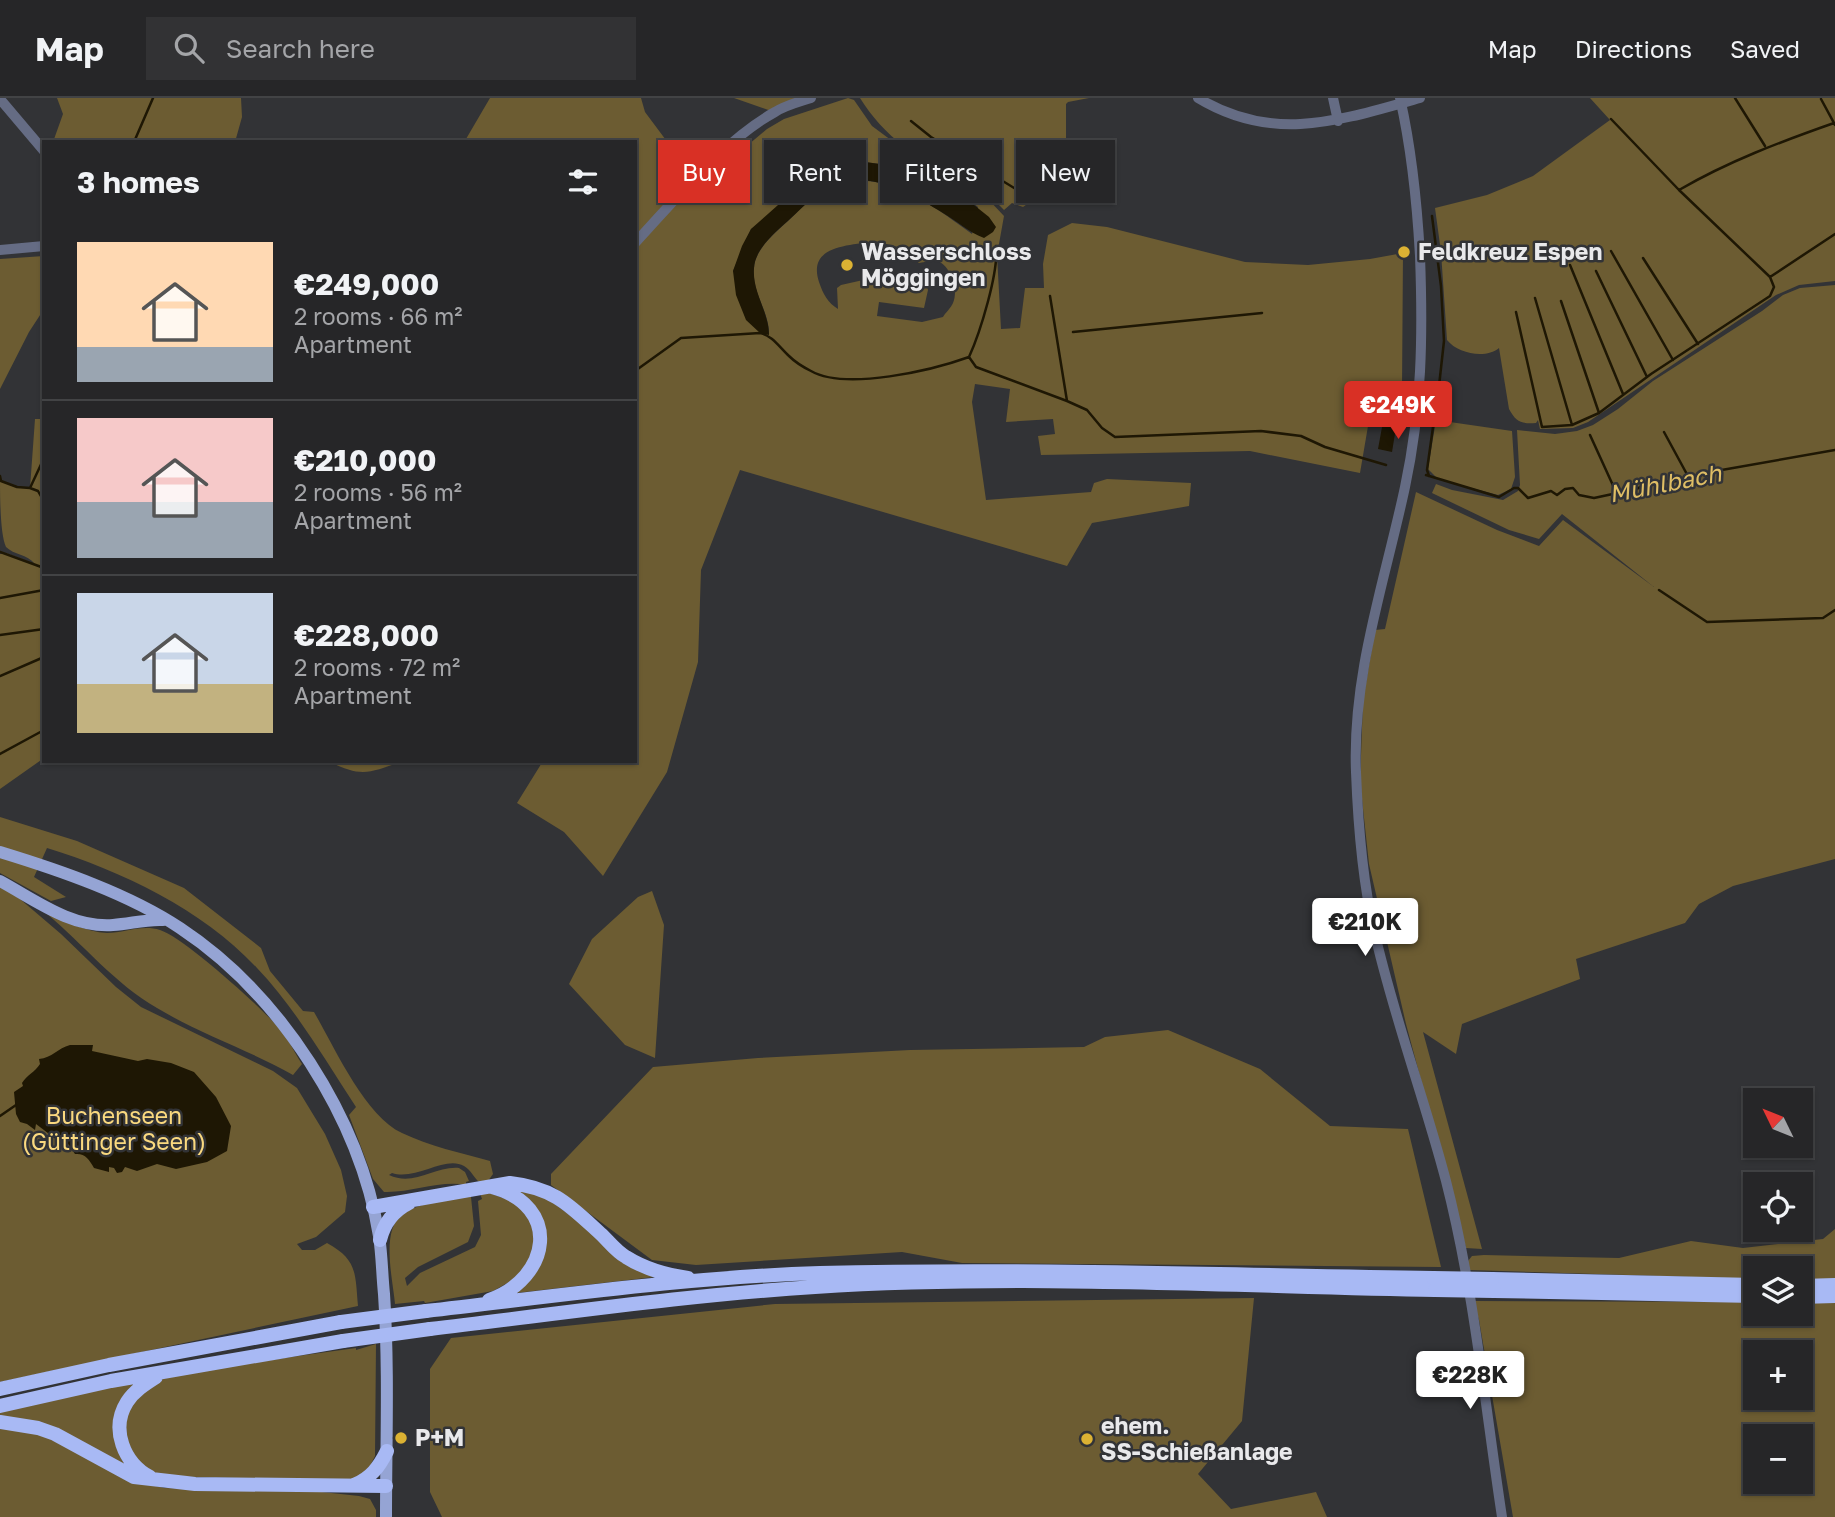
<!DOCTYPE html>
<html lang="en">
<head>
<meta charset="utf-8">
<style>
	:root { --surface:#262628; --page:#323234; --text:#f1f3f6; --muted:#a4a5a8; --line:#424345; --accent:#d93025 }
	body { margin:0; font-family:"Golos Text",sans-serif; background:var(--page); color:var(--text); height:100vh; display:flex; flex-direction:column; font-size:26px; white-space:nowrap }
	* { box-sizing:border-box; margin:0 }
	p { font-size:23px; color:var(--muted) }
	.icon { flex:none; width:38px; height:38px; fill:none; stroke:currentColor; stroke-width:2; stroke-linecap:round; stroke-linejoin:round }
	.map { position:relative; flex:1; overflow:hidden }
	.sheet { position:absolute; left:42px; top:42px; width:595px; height:623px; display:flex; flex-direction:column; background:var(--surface); border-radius:0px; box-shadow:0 2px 5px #0004,0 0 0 2px var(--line) }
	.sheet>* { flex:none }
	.top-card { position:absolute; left:658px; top:42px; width:665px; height:63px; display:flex; gap:14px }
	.needle { width:46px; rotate:313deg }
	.fabs { position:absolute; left:1743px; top:990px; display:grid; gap:14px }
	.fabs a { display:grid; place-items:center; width:70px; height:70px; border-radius:0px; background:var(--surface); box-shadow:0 2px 5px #0004,0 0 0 2px var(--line); font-size:35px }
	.price { position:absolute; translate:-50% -60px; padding:0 16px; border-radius:7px; background:#fff; color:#222; font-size:23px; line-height:46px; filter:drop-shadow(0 2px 4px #0008) }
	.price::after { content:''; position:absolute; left:50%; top:42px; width:21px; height:16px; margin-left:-10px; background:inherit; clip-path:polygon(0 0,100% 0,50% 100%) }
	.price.active { background:var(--accent); color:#fff }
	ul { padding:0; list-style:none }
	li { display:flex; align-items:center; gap:21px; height:175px; padding:0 35px }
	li+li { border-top:2px solid var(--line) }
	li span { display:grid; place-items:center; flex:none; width:196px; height:140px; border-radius:0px; color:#555 }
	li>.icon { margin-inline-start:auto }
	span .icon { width:84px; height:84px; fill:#fffc; stroke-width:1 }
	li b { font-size:30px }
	h2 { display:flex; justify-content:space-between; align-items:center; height:84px; padding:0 35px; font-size:30px }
	.tag { padding:0 24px; border-radius:0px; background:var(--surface); box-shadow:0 2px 5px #0004,0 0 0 2px var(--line); font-size:24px; line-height:63px }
	.tag.active { background:var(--accent); color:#fff }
	header { display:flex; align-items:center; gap:42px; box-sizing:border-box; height:98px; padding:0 35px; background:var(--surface); border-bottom:2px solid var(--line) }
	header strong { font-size:33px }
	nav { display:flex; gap:38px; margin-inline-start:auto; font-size:24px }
	.search { width:490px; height:63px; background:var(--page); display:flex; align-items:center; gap:18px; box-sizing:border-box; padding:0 24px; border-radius:0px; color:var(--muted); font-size:26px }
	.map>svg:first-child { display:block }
	.green { fill:#6c5c32; fill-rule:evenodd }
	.water { fill:#1e1704 }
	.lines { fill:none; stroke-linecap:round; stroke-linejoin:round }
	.stream { stroke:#1e1704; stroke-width:2.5 }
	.minor { stroke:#656c84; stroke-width:10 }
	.major { stroke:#95a4d4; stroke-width:12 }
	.highway { stroke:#a8b9f4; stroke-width:14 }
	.highway-bridge { stroke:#a8b9f4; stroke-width:14 }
	.poi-dot { fill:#dcb233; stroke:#323336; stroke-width:2.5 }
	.labels { text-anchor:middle; stroke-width:5; stroke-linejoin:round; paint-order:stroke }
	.poi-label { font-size:23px; font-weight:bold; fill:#e9e9eb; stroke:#323336; text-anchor:start }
	.park-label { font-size:23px; fill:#fad97f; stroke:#323336 }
	.water-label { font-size:24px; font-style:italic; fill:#dfbe65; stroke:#323336 }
</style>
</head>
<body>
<header>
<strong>Map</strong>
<div class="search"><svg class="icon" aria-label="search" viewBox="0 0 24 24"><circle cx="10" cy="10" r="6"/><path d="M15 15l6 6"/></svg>Search here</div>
<nav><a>Map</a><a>Directions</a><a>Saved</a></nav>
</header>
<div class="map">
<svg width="1835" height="1419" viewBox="0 0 1835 1419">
	<rect width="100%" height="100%" fill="#323336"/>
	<path class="green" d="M57 0H241L242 19 235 44H53L63 16Z
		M490 0H641L645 14 689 73 708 74 720 67 721 74 726 78 728 76 724 67 767 31 784 21 848 0 854 2 872 28 903 51 964 83 988 101 1004 118 997 157 1001 231 1020 230 1025 190H1044L1043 166 1048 137 1072 125 1107 129 1245 164 1308 167 1370 161 1403 155 1402 292 1374 293 1360 375 1250 353 1041 357 1038 338 1055 336 1053 321 1006 324 1010 291 975 286 972 304 986 402 1091 394 1094 385 1107 381 1191 385 1189 408 1092 425 1067 468 740 372 701 472 698 564 667 674 603 778 564 734 517 705 543 663H635V44H448L466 41ZM850 62 902 69 954 91 978 109 972 136C931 106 877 65 825 91 812 98 799 113 788 123 775 135 755 151 754 170 751 194 770 214 769 237L733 173 751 131ZM875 143 898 149 919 165 936 162C951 168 959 190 953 205 951 210 945 215 943 219L922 224 877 218 879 204 924 210 928 192 926 185 922 186 921 178 882 183 881 178 841 187 837 190 838 211C828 205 823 196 819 184 807 147 849 148 875 143Z
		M734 0H810L774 14Z
		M860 0H1089L1068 4 1066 6V67L1056 69C1055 79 1033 103 1023 109L1012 105 1004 112C988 95 968 81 947 71 933 63 917 58 904 48 886 35 872 19 860 0Z
		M1590 0H1835V183L1799 187 1776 197 1588 324 1573 330 1540 331 1538 322 1536 325C1521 326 1516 324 1509 311L1499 250C1486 261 1458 256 1447 242L1441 154 1435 110 1487 97 1533 78 1610 22Z
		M44 158V211L29 234 0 291V161Z
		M1835 187V761L1733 788 1699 806 1685 825 1576 861 1580 881 1462 926 1456 956 1423 934 1482 1151 1466 1150 1406 926 1369 766 1361 692V657L1363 602 1375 532 1385 531 1416 394 1497 432 1539 448 1563 422 1654 489 1562 416 1539 441 1509 432 1432 395 1436 386 1452 392 1503 402 1518 393 1520 387 1517 332 1555 336 1577 333 1593 327 1618 311 1653 283 1762 213 1783 197 1800 190Z
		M35 321H44V660L0 691V456L6 455 35 466C27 456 14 457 6 449 0 436 0 397 0 378L1 383 17 389 30 390Z
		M1436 322 1512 333 1515 379 1511 391 1498 397 1438 381 1428 371Z
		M328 663H403C369 675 362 680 328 663Z
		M0 719 77 743 184 790 261 850 270 873 303 913 314 914C335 950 365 1018 402 1035 429 1048 461 1055 490 1063L493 1076 488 1083 479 1084C475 1081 471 1072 464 1068 445 1057 416 1083 392 1075L389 1077C414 1089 434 1068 459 1070L465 1074 469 1083 466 1084V1087C440 1082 412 1095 384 1094L373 1081 349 1017 356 1009C325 962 296 911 257 870 203 812 122 773 47 750L34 779 66 799 51 803 0 775Z
		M0 788 20 801 61 836 116 889 141 909 273 973 297 990 325 1036 341 1072 347 1098 345 1114 316 1139 297 1146 302 1152H315L327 1145C358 1162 355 1176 358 1208L0 1284Z
		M652 793 664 827 655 960 625 947 569 886 592 841 638 799Z
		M46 815C65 823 86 834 107 835 124 835 142 826 160 832 183 839 261 909 279 930 288 940 294 954 302 966L293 977C249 952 200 936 157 910 115 886 83 846 46 815Z
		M1168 932 1260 971 1330 1028 1408 1031 1441 1169 962 1165 902 1154 696 1167 652 1162 551 1087V1076L653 969 758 960 910 952 1084 949 1105 939Z
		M509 1089 541 1096 654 1179 516 1195 544 1145Z
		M480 1095H489L514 1104 530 1120 536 1145 522 1177 493 1193 425 1205 424 1203 395 1206C393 1182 380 1131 403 1116 420 1104 447 1102 467 1097L471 1099 474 1128 468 1144 418 1169 405 1180 407 1188 420 1175 475 1149 481 1137 478 1103 482 1101Z
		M1835 1131V1182L1801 1181V1171H1755V1181L1469 1172 1468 1163 1472 1158 1484 1157 1619 1160 1691 1143 1743 1150 1823 1141Z
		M1254 1200 1242 1323 1198 1376 1231 1411 1316 1394 1327 1419H442L430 1394V1271L451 1240 775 1206Z
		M1473 1203 1755 1204V1216H1801V1204H1835V1419H1513L1479 1222ZM1755 1255H1801V1300H1755ZM1755 1339H1801V1384H1755Z
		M376 1246 375 1358 366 1376 348 1383 158 1378C137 1363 125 1355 125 1327 126 1313 138 1294 150 1287 176 1273 210 1271 239 1267 278 1261 317 1255 356 1250V1252Z
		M141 1282 122 1304 132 1371 0 1320V1314Z
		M0 1329 39 1335 124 1380 164 1390 322 1394 359 1398 370 1401 376 1412V1419H0Z"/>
	<path class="water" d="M850 62 902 69 925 76 954 91 989 119 996 129 993 134 984 140C968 134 957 123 943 115 908 93 864 68 824 92 812 99 801 111 791 120 777 133 755 150 754 170 752 194 769 214 769 237L760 235 746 222 736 197 733 173 742 148 751 131 805 83 829 68Z
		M1387 302 1400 305 1392 354 1378 351Z
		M70 947H93L92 953 138 963 147 961 171 965 194 974 216 999 231 1028 227 1053 207 1064 176 1071 157 1066 137 1073 125 1069 122 1074 117 1075 114 1070 109 1069V1074L94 1070C89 1061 85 1055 75 1056L66 1043 59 1040 57 1042 36 1026 35 1032 27 1026 20 1024 16 1016 14 994 23 988 22 985C27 977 35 974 40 966L39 961C52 960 58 950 70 947Z"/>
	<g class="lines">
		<path class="stream" d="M1735 0 1765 48
			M1821 1 1835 27
			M911 23 931 39 1032 101
			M134 44 153 0
			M1679 92C1729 63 1780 44 1834 25
			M1432 118 1441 188 1444 243 1437 306
			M996 148C999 174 980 235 969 259L976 269 1067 303
			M1611 153 1673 262
			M1643 160 1698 246
			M1570 167 1623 296
			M1596 173 1647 279
			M1770 179 1835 136
			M1050 198 1067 303 1087 312 1102 330 1115 339 1261 333 1301 338 1325 349 1386 367
			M1535 200 1572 327
			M1561 203 1599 315
			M1516 214 1542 329 1572 327 1599 315 1651 276 1770 198 1774 189 1770 179 1679 92 1611 21
			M1073 234 1262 215
			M635 273 681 240 760 235C773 238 779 249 789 258 795 264 803 269 811 273 846 293 933 272 969 259
			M1664 334 1689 380
			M1590 337 1616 394
			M1426 377 1499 399 1514 390H1518L1528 400 1551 393 1557 397 1565 391 1573 390 1579 397 1594 400 1636 391 1653 384 1679 383 1716 373 1835 352
			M0 378 1 383 17 389 30 390
			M1429 378 1427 372 1434 322
			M44 391V409
			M42 400 38 393 30 390 44 360
			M0 454 44 470
			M1659 492 1707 524 1823 520 1835 512
			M0 500 44 492
			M0 537 44 531
			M0 578 44 559
			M0 656 44 632
			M0 1018 16 1007"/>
		<path class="minor" d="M1198 0C1274 46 1341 22 1420 0
			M1333 0 1338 23
			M1400 0C1412 53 1417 104 1420 158 1423 238 1422 309 1405 389 1385 483 1352 576 1356 674 1358 726 1362 781 1374 832 1393 917 1424 999 1446 1083 1474 1192 1485 1307 1502 1419
			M0 1 44 53
			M635 145C675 102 724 42 775 14 786 7 799 4 811 0
			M0 152 44 148"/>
		<path class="major" d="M0 754C59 772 129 796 180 830 280 896 360 1020 379 1138 382 1157 382 1177 384 1196 389 1271 386 1345 386 1419
			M0 783C35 802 71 830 113 827 130 826 145 821 163 822"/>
		<path class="highway" d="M373 1109 510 1085C555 1090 570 1108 602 1137 610 1145 617 1154 626 1159 645 1171 666 1177 688 1180
			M380 1142C384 1125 393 1113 409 1105
			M1492 1181 1755 1187
			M1801 1188 1835 1187
			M1494 1193 1755 1198
			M1801 1199 1835 1198
			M489 1202C551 1180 562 1108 492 1089
			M426 1213C557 1198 689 1179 820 1175 1025 1170 1229 1177 1433 1180
			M430 1231C558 1216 686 1197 815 1189 1021 1176 1228 1188 1435 1192
			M0 1291 109 1267 341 1224
			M0 1308 111 1283 343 1243
			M0 1324 38 1330 55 1336 134 1379 195 1386 386 1388
			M150 1379C124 1365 110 1331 127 1304 134 1293 145 1286 156 1279
			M354 1387C371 1380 379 1369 387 1353"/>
		<path class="highway-bridge" d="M1433 1180 1492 1181
			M1435 1192 1494 1193
			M341 1224 426 1213
			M343 1243 430 1231"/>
	</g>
	<g class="poi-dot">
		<circle cx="1404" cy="154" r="7"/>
		<circle cx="847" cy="167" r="7"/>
		<circle cx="401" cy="1340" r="7"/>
		<circle cx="1087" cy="1341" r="7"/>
	</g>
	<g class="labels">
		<g class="poi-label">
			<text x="861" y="162">Wasserschloss<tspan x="861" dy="26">Möggingen</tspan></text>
			<text x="1418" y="162">Feldkreuz Espen</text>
			<text x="1101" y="1336">ehem.<tspan x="1101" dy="26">SS-Schießanlage</tspan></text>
			<text x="415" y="1348">P+M</text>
		</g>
		<g class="park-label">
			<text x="114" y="1026">Buchenseen<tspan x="114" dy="26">(Güttinger Seen)</tspan></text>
		</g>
		<g class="water-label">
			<text transform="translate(1665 386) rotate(-11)" y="8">Mühlbach</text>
		</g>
	</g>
</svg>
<div class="fabs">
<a><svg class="needle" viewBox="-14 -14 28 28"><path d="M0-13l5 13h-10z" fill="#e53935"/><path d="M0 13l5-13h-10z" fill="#a4a5a8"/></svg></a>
<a><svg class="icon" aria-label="locate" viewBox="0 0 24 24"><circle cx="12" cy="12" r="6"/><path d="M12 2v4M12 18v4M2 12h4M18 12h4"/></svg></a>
<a><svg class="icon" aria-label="layers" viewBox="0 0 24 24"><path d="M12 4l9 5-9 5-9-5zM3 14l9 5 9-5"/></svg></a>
<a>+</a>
<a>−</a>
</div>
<b class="price active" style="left:1398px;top:343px">€249K</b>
<b class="price" style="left:1365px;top:860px">€210K</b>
<b class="price" style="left:1470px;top:1313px">€228K</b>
<div class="top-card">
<a class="tag active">Buy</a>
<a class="tag">Rent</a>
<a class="tag">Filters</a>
<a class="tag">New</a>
</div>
<section class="sheet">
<h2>3 homes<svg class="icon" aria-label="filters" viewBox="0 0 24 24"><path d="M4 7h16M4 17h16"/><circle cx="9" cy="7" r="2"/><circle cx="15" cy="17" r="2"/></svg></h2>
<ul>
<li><span style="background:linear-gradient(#ffd9b3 75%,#9aa5b1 0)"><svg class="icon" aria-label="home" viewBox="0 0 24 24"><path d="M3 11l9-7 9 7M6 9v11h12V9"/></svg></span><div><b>€249,000</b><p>2 rooms · 66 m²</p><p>Apartment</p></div></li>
<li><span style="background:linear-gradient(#f6c9c9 60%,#9aa5b1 0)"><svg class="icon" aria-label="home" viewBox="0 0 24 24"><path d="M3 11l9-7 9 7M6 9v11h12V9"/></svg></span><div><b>€210,000</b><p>2 rooms · 56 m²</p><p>Apartment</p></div></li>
<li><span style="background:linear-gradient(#c9d6e8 65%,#c2b280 0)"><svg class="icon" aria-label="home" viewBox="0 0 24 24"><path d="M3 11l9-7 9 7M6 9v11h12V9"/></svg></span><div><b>€228,000</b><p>2 rooms · 72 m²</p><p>Apartment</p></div></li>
</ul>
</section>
</div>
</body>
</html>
